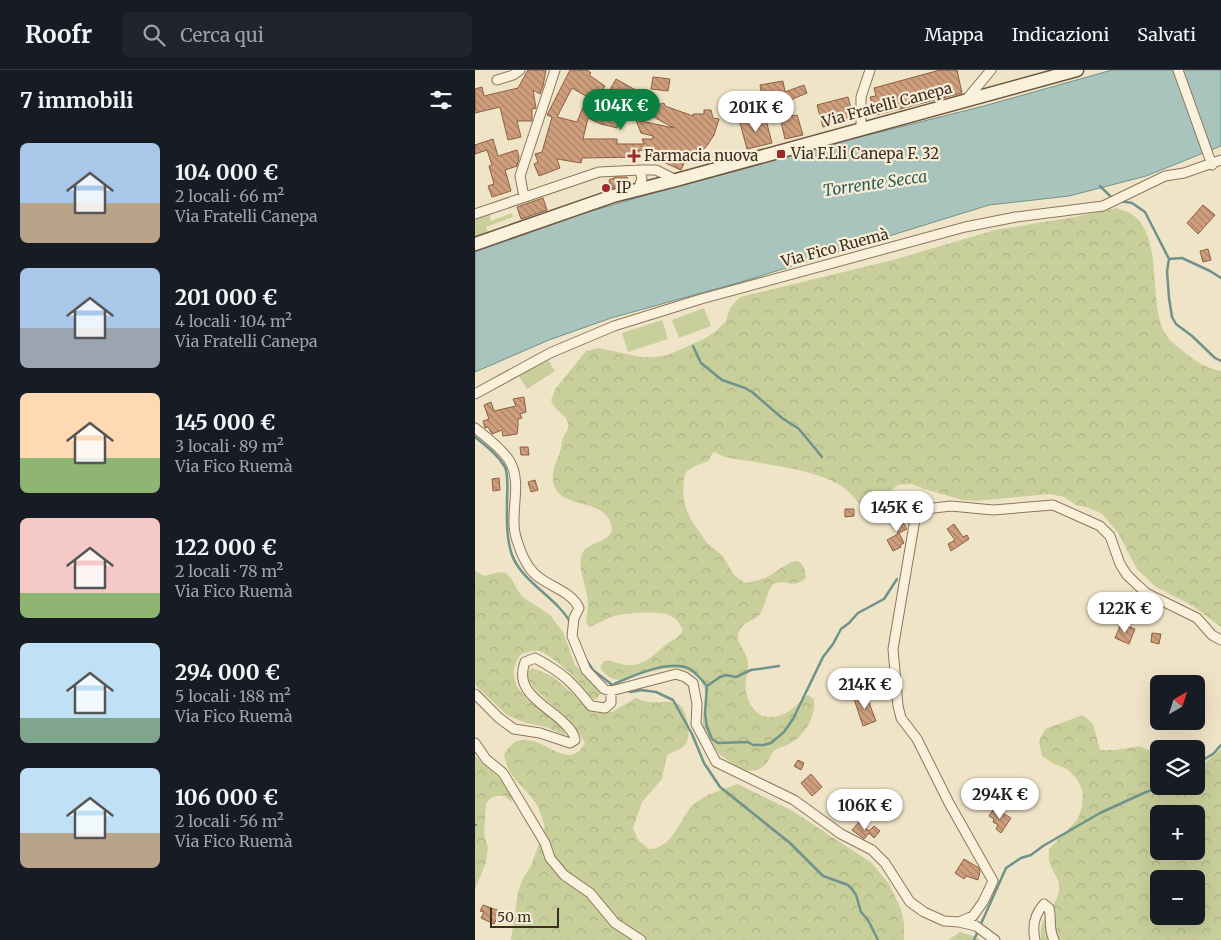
<!DOCTYPE html>
<html lang="it">
<head>
<meta charset="utf-8">
<style>
	:root { --surface:#171b24; --page:#20242c; --text:#f1f3f6; --muted:#9ea1a6; --line:#363941; --accent:#0b8043 }
	body { margin:0; font-family:Merriweather,serif; background:var(--page); color:var(--text); height:100vh; display:flex; flex-direction:column; font-size:19px; white-space:nowrap }
	* { box-sizing:border-box; margin:0 }
	p { font-size:16px; color:var(--muted) }
	.icon { flex:none; width:28px; height:28px; fill:none; stroke:currentColor; stroke-width:2; stroke-linecap:round; stroke-linejoin:round }
	.map { position:relative; flex:1; overflow:hidden }
	.side { display:flex; flex-direction:column; background:var(--surface); width:475px }
	.side>* { flex:none }
	.needle { width:32px; rotate:39deg }
	.tools { position:absolute; left:675px; top:605px; display:grid; gap:10px }
	.tools a { display:grid; place-items:center; width:55px; height:55px; border-radius:8px; background:var(--surface); box-shadow:0 5px 20px #0002; font-size:25px }
	.scale { position:absolute; left:15px; bottom:12px; width:69px; box-sizing:border-box; padding-left:5px; border:2px solid #3d2e20; border-top:0; font-size:14px; line-height:18px; white-space:nowrap; color:#3d2e20; -webkit-text-stroke:4px #f7eed8; paint-order:stroke }
	.price { position:absolute; translate:-50% -42px; padding:0 11px; border-radius:18px; background:#fff; color:#222; font-size:16px; line-height:32px; filter:drop-shadow(0 1px 2px #0008) }
	.price::after { content:''; position:absolute; left:50%; top:30px; width:15px; height:11px; margin-left:-8px; background:inherit; clip-path:polygon(0 0,100% 0,50% 100%) }
	.price.active { background:var(--accent); color:#fff }
	ul { padding:0; list-style:none }
	li { display:flex; align-items:center; gap:15px; height:125px; padding:0 20px }
	li span { display:grid; place-items:center; flex:none; width:140px; height:100px; border-radius:8px; color:#555 }
	li>.icon { margin-inline-start:auto }
	span .icon { width:60px; height:60px; fill:#fffc; stroke-width:1 }
	li b { font-size:21px }
	h2 { display:flex; justify-content:space-between; align-items:center; height:60px; padding:0 20px; font-size:21px }
	header { display:flex; align-items:center; gap:30px; box-sizing:border-box; height:70px; padding:0 25px; background:var(--surface); border-bottom:1px solid var(--line) }
	header strong { font-size:24px }
	nav { display:flex; gap:28px; margin-inline-start:auto; font-size:18px }
	.search { width:350px; height:45px; background:var(--page); display:flex; align-items:center; gap:12px; box-sizing:border-box; padding:0 18px; border-radius:8px; color:var(--muted); font-size:19px }
	main { display:flex; flex:1; min-height:0 }
	.map>svg:first-child { display:block }
	.green { fill:#c9cf9b }
	.forest { fill:url(#forest-crowns); fill-rule:evenodd }
	.water { fill:#a9c4bc; stroke:#6f938a }
	.lines { fill:none; stroke-linecap:round; stroke-linejoin:round }
	.stream { stroke:#6f938a; stroke-width:2.5 }
	.building { fill:url(#building-back-hatch); stroke:#8d5f41 }
	.minor-casing { stroke:#8d765c; stroke-width:11 }
	.secondary-casing { stroke:#6f573f; stroke-width:15 }
	.minor { stroke:#faf1dc; stroke-width:9 }
	.secondary { stroke:#faf1dc; stroke-width:12 }
	.poi-dot { fill:#9e2a2b; stroke:#f7eed8; stroke-width:2 }
	.labels { text-anchor:middle; stroke-width:4.5; stroke-linejoin:round; paint-order:stroke }
	.street-label { font-size:15px; fill:#3d2e20; stroke:#f7eed8 }
	.poi-label { font-size:15px; fill:#3d2e20; stroke:#f7eed8; text-anchor:start }
	.water-label { font-size:16px; font-style:italic; fill:#2f5d5a; stroke:#f7eed8 }
</style>
</head>
<body>
<header>
<strong>Roofr</strong>
<div class="search"><svg class="icon" aria-label="search" viewBox="0 0 24 24"><circle cx="10" cy="10" r="6"/><path d="M15 15l6 6"/></svg>Cerca qui</div>
<nav><a>Mappa</a><a>Indicazioni</a><a>Salvati</a></nav>
</header>
<main>
<section class="side">
<h2>7 immobili<svg class="icon" aria-label="filters" viewBox="0 0 24 24"><path d="M4 7h16M4 17h16"/><circle cx="9" cy="7" r="2"/><circle cx="15" cy="17" r="2"/></svg></h2>
<ul>
<li><span style="background:linear-gradient(#a9c7e8 60%,#b9a48a 0)"><svg class="icon" aria-label="home" viewBox="0 0 24 24"><path d="M3 11l9-7 9 7M6 9v11h12V9"/></svg></span><div><b>104 000 €</b><p>2 locali · 66 m²</p><p>Via Fratelli Canepa</p></div></li>
<li><span style="background:linear-gradient(#a9c7e8 60%,#9aa5b1 0)"><svg class="icon" aria-label="home" viewBox="0 0 24 24"><path d="M3 11l9-7 9 7M6 9v11h12V9"/></svg></span><div><b>201 000 €</b><p>4 locali · 104 m²</p><p>Via Fratelli Canepa</p></div></li>
<li><span style="background:linear-gradient(#ffd9b3 65%,#8fb573 0)"><svg class="icon" aria-label="home" viewBox="0 0 24 24"><path d="M3 11l9-7 9 7M6 9v11h12V9"/></svg></span><div><b>145 000 €</b><p>3 locali · 89 m²</p><p>Via Fico Ruemà</p></div></li>
<li><span style="background:linear-gradient(#f6c9c9 75%,#8fb573 0)"><svg class="icon" aria-label="home" viewBox="0 0 24 24"><path d="M3 11l9-7 9 7M6 9v11h12V9"/></svg></span><div><b>122 000 €</b><p>2 locali · 78 m²</p><p>Via Fico Ruemà</p></div></li>
<li><span style="background:linear-gradient(#bfe0f5 75%,#7fa58c 0)"><svg class="icon" aria-label="home" viewBox="0 0 24 24"><path d="M3 11l9-7 9 7M6 9v11h12V9"/></svg></span><div><b>294 000 €</b><p>5 locali · 188 m²</p><p>Via Fico Ruemà</p></div></li>
<li><span style="background:linear-gradient(#bfe0f5 65%,#b9a48a 0)"><svg class="icon" aria-label="home" viewBox="0 0 24 24"><path d="M3 11l9-7 9 7M6 9v11h12V9"/></svg></span><div><b>106 000 €</b><p>2 locali · 56 m²</p><p>Via Fico Ruemà</p></div></li>
</ul>
</section>
<div class="map">
<svg width="746" height="870" viewBox="0 0 746 870">
	<defs>
		<pattern id="forest-crowns" width="20" height="18" patternUnits="userSpaceOnUse" patternTransform="scale(1.25)"><rect width="20" height="18" fill="#c9cf9b"/><path d="M2 6a3 3 0 1 1 6 0M12 15a3 3 0 1 1 6 0" fill="none" stroke="#aeb285"/></pattern>
		<pattern id="building-back-hatch" width="6" height="6" patternUnits="userSpaceOnUse" patternTransform="scale(1.25)"><rect width="6" height="6" fill="#cf9f7d"/><path d="M-1 5l2 2M0 0l6 6M5-1l2 2" fill="none" stroke="#a98266"/></pattern>
	</defs>
	<rect width="100%" height="100%" fill="#f0e4c8"/>
	<path class="green" d="M14 143 16 151 37 143 38 147 11 157 13 162 0 166V148Z
		M229 238 236 256 204 268 197 250Z
		M187 250 193 269 153 282 147 263Z
		M72 288 80 301 52 319 44 306Z"/>
	<path class="forest" d="M641 138C645 140 651 141 655 143 690 164 672 233 690 263 694 271 702 276 709 282 721 292 731 298 746 301V557L718 536 681 517 662 499 643 463 627 444 614 438 601 435 589 427 575 424 501 431 488 430 449 419 437 414 423 415 411 424 402 435 388 437C382 431 376 423 369 418 342 398 284 394 250 387L239 382 233 391 218 397 212 401 209 408 208 421 210 436 216 450 232 473 248 486 259 505 270 513C279 511 286 510 294 506 306 500 328 475 331 508 317 520 311 508 299 514 292 518 291 536 285 544 280 551 271 551 267 557 256 572 271 577 273 592 274 602 269 612 271 622 276 647 295 654 316 640 322 635 327 629 333 625L339 629C341 648 329 667 312 675 308 677 302 678 299 681 296 684 295 688 293 691 288 700 276 703 267 699 250 691 231 675 228 655 226 638 238 619 220 605 200 590 169 604 147 610 137 610 130 606 125 597L129 591C139 589 146 596 156 595 173 594 181 582 193 573 200 569 204 567 208 560 205 554 202 549 196 546 182 540 150 543 136 547 129 550 122 554 114 557L111 552C112 543 114 534 112 525 110 513 102 496 107 484 112 471 142 472 136 454 128 428 88 439 79 416 75 403 82 391 86 379 87 376 86 372 88 368 90 363 94 360 93 354 92 344 79 341 76 330L81 318 111 281 124 278 165 287H180L193 285 229 269 241 261 251 251 255 238 265 227 418 190 520 160 600 147Z
		M0 501 10 506 24 502 31 503 36 508 43 521 48 527 75 545 88 562 100 595 126 623 121 630C114 627 112 622 107 616 100 607 75 584 64 581 57 580 51 582 45 585 23 619 66 639 87 657L91 662 89 665 71 657 51 653 32 645 0 615Z
		M57 598 77 606 117 641 137 642 161 628C166 630 171 632 176 632 185 633 194 630 203 634 213 639 218 668 209 676 205 680 197 682 192 685L187 709 167 732 158 758 163 770 174 779C198 779 204 748 219 734 231 724 247 720 262 714L316 740 397 793 414 814 426 839 429 852V870H36L43 822 48 808 56 796 70 757C67 749 65 738 59 731 46 713 33 708 29 684 32 680 36 674 40 672 63 661 85 695 103 682 105 681 108 676 110 673L99 656 58 617 54 611 52 604Z
		M608 645 618 654 625 680H639L665 676 678 682 684 687V716H721V701L746 679V870H566C563 845 581 840 584 820 586 810 578 803 575 794 573 790 574 784 574 779L603 749 607 736 608 722 602 709 592 699 579 694 567 686 564 671 570 659ZM684 744H721V781H684ZM684 809H721V846H684Z
		M0 686C13 700 35 712 37 732L29 726H22L16 728 11 733 9 765 13 777 11 792 0 819Z
		M485 862 498 866 506 870H473Z"/>
	<path class="water" d="M637 0H746V76L671 106 594 126 514 135 266 212 136 248 74 270 0 302V182L103 145 175 124 381 68 509 36Z"/>
	<g class="lines">
		<path class="stream" d="M625 116 637 128
			M645 131 657 133 670 142 694 189 692 201 694 228 697 247 701 254 717 266 740 288 746 291
			M694 189 707 188 735 201 746 208
			M218 276 226 293 247 310 270 318 277 322 307 348 324 359 347 387
			M0 367C11 376 23 385 30 397 34 407 32 421 32 432 32 450 31 468 37 485 47 512 81 527 95 552
			M112 591 118 600 140 617
			M137 616 141 613C160 605 195 589 215 599 221 603 227 610 232 616L230 644 232 657 237 669 243 673 273 672 278 675H288L296 673 309 662 318 649 348 587 358 574 366 559 374 553 383 543 409 529 422 509
			M232 616 245 607 251 605 261 607 276 600 304 596
			M150 620 156 622 166 620 181 622 198 630 217 664 229 693 245 717 315 773 348 806 373 815 377 819 381 825 386 842 393 850 403 870
			M721 694 738 684 746 675
			M0 755H1
			M505 856 531 798 546 788 556 785 568 776 625 743 671 722 691 716
			M499 870 503 861"/>
	</g>
	<path class="building" d="M53 0H71L68 16 65 24 58 20 61 38 60 39 57 38V51H42L46 67 33 70 25 37 0 43V19L7 17 9 26 43 18Z
		M95 0H112L116 3 114 5 130 16 125 24 121 22 116 29 97 18 82 47 102 52 108 37 128 44 129 39 142 42 141 46 148 48 146 57 142 56V58L126 54 113 48 108 69H142V74H169L167 69H178V66L166 63 161 50 199 58 173 44 172 38 189 33 190 36 218 46V44H229V40H236L238 48 244 49 239 65 231 77 213 93 210 91 206 100 186 91 189 83 164 80V87L107 88 106 93 82 89 85 98 64 106 59 94 63 92 60 84 67 82 77 47 72 45Z
		M465 0H482L487 23 401 45 395 27 401 26 399 18Z
		M178 7 195 9 193 21 176 19Z
		M141 9 166 23 158 39 154 26 152 33 133 23Z
		M308 11 310 22 329 15 332 23 313 31 317 46 322 45 328 65 310 69 302 35H299L296 25 287 27 285 15Z
		M373 27 379 49 348 57 342 35Z
		M290 46 297 73 272 79 265 53Z
		M18 69 23 86 42 80 44 87 42 96 30 100 36 121 17 127 13 116 19 114 14 96 17 95 12 80 0 84V75Z
		M141 107H152L154 113 136 118 134 110Z
		M68 128 72 140 46 149 42 137Z
		M728 135 740 145 723 164 712 153Z
		M733 179 736 190 728 192 725 181Z
		M49 327 51 342 45 344 47 348 43 349V356L42 364 28 366 27 360 17 364 13 357 10 358 8 351 14 349 9 335 16 332 19 341 41 336 38 329Z
		M45 377H53L54 385H46Z
		M24 408 25 420 18 421 17 409Z
		M60 410 63 420 56 422 53 412Z
		M370 439H379V446L370 447Z
		M423 444 432 459 424 463 429 473 425 475 426 477 418 481 412 470 423 464 415 449Z
		M479 454 488 467 492 465 494 469 476 481 473 474 480 470 472 459Z
		M646 554 660 559 654 574 640 568Z
		M677 563 686 564 684 574 676 572Z
		M391 625 401 651 388 656 379 629Z
		M323 690 329 693 326 700 319 696Z
		M336 704 347 717 337 726 326 713Z
		M519 738 536 748 526 763 521 759 523 755 518 752 519 749 514 746Z
		M384 752 394 761 399 756 405 761 399 768 394 763 389 769 377 760Z
		M489 789 504 798 505 802 503 810 491 806 489 809 480 803Z
		M8 835 25 841 19 854 6 848 9 842 5 841Z"/>
	<g class="lines">
		<g class="minor-casing">
			<path id="minor" d="M703 0 737 95
				M22 10 38 5 45 0
				M491 30 516 0
				M386 59V27L395 0
				M163 119 167 109 165 100
				M49 127 45 106 80 0
				M0 144 124 102 165 100H181L201 110
				M0 324 75 283 139 256 226 229 490 157 541 147 628 136 690 106 709 103 746 90
				M0 358C11 367 26 378 34 390 46 409 38 432 39 454 39 466 47 487 54 497 66 516 95 518 104 538L99 548 97 566 111 600 129 619 136 621 201 604 210 607 218 613 222 634 221 654 241 692 319 730 366 764 397 780 410 793 435 832 449 842 469 851 484 852 498 846 508 832 518 811 474 733 442 669 426 648 423 636 418 579 440 449 450 440 459 438 476 436 518 440 578 435 625 456 635 466 645 494 652 505 671 523 722 548 737 565 746 570
				M0 624 24 648 39 659 65 663 95 673 100 670C99 663 95 659 90 654 72 635 38 623 50 592L60 588C88 603 97 612 116 636L130 638 136 633V621
				M0 673 11 689 28 703 70 773 75 788 89 805 115 823 140 853 166 870
				M484 852 501 856 520 870
				M560 870C557 856 559 845 569 834L574 838C577 851 573 858 579 870"/>
		</g>
		<g class="secondary-casing">
			<path id="secondary" d="M0 174 138 126 201 110 602 0"/>
		</g>
		<use href="#minor" class="minor"/>
		<use href="#secondary" class="secondary"/>
	</g>
	<g class="poi-dot">
		<rect x="301" y="79" width="10" height="10" rx="2.5"/>
		<path d="M156.5 78.5h5v5h5v5h-5v5h-5v-5h-5v-5h5z"/>
		<circle cx="131" cy="118" r="5"/>
	</g>
	<g class="labels">
		<g class="street-label">
			<text transform="translate(412 35) rotate(-15)" y="5">Via Fratelli Canepa</text>
			<text transform="translate(360 178) rotate(-15)" y="5">Via Fico Ruemà</text>
		</g>
		<g class="poi-label">
			<text x="316" y="89">Via F.Lli Canepa F. 32</text>
			<text x="169" y="91">Farmacia nuova</text>
			<text x="141" y="123">IP</text>
		</g>
		<g class="water-label">
			<text transform="translate(400 113) rotate(-8)" y="6">Torrente Secca</text>
		</g>
	</g>
</svg>
<div class="tools">
<a><svg class="needle" viewBox="-14 -14 28 28"><path d="M0-13l5 13h-10z" fill="#e53935"/><path d="M0 13l5-13h-10z" fill="#9ea1a6"/></svg></a>
<a><svg class="icon" aria-label="layers" viewBox="0 0 24 24"><path d="M12 4l9 5-9 5-9-5zM3 14l9 5 9-5"/></svg></a>
<a>+</a>
<a>−</a>
</div>
<div class="scale">50 m</div>
<b class="price active" style="left:146px;top:61px">104K €</b>
<b class="price" style="left:281px;top:63px">201K €</b>
<b class="price" style="left:422px;top:463px">145K €</b>
<b class="price" style="left:650px;top:564px">122K €</b>
<b class="price" style="left:390px;top:640px">214K €</b>
<b class="price" style="left:525px;top:750px">294K €</b>
<b class="price" style="left:390px;top:761px">106K €</b>
</div>
</main>
</body>
</html>
